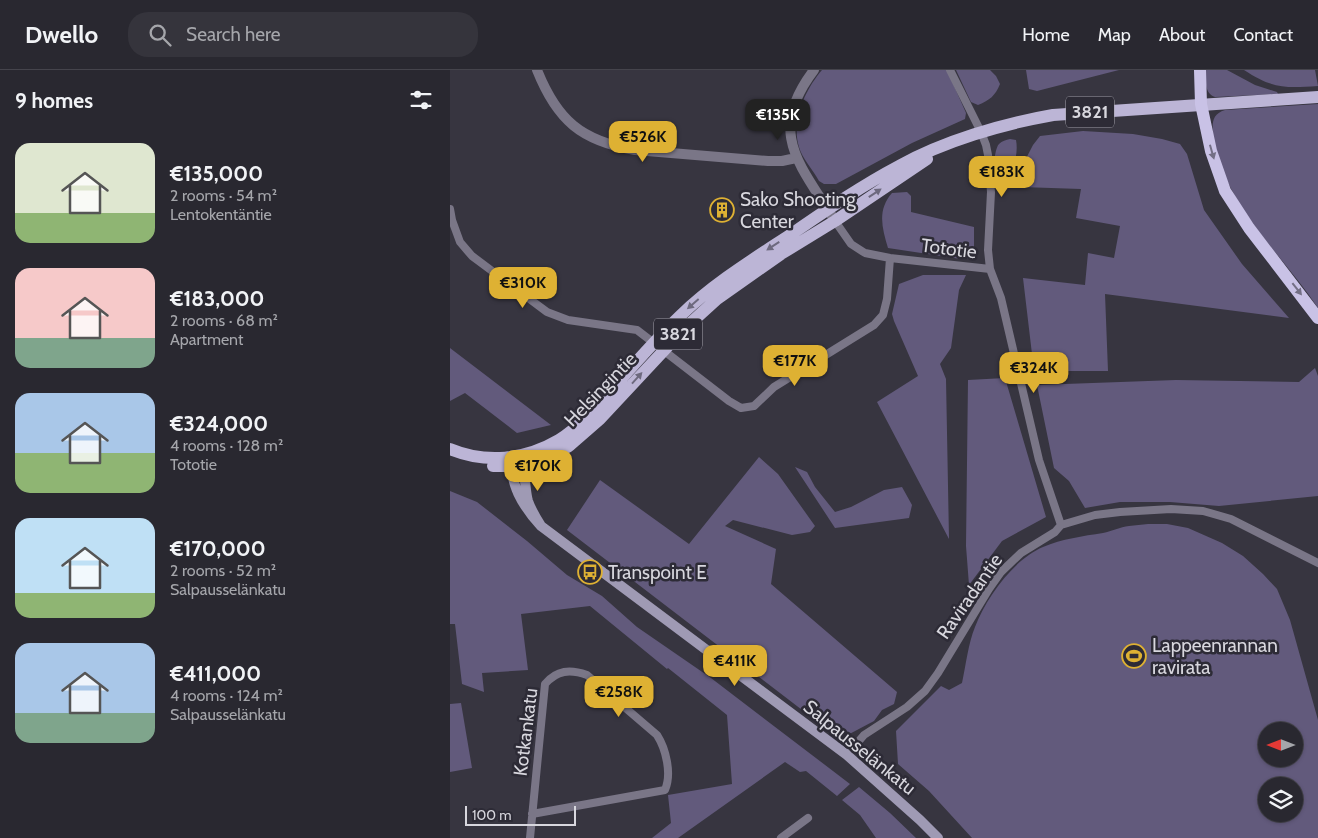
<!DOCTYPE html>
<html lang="en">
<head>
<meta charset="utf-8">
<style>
	:root { --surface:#292830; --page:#35343c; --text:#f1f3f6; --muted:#a5a6ab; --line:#45444c; --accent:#deb133 }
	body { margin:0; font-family:Cabin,sans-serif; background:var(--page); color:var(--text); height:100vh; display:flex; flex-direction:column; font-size:19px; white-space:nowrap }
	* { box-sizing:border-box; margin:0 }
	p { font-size:16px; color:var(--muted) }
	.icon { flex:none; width:28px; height:28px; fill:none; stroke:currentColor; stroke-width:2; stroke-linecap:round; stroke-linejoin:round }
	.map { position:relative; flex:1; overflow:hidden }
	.drawer { display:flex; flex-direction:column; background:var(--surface); width:450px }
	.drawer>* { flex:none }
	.needle { width:32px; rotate:270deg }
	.fabs { position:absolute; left:808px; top:652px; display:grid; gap:10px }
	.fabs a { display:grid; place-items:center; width:45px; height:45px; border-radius:50%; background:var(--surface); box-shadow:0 1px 4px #0004,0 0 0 1px var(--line); font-size:25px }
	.scale { position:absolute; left:15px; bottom:12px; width:111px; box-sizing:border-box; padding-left:5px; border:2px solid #d8d7de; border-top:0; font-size:14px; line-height:18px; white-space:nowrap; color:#d8d7de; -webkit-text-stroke:4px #2d2b36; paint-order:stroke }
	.price { position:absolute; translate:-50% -42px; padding:0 11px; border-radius:10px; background:var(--accent); color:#111; font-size:16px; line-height:32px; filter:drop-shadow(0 1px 2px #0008) }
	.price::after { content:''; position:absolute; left:50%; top:30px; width:15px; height:11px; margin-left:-8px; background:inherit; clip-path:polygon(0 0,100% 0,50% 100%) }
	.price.current { background:#222; color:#fff }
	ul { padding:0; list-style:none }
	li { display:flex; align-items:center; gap:15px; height:125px; padding:0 15px }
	li span { display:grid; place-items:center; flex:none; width:140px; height:100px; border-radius:15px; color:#555 }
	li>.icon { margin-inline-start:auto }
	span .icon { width:60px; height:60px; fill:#fffc; stroke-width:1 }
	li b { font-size:21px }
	h2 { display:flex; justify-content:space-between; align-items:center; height:60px; padding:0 15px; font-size:21px }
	header { display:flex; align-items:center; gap:30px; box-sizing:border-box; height:70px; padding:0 25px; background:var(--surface); border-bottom:1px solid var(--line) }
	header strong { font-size:24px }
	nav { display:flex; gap:28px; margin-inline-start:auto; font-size:18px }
	.search { width:350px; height:45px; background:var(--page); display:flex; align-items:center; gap:12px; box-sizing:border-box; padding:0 18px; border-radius:20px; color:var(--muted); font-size:19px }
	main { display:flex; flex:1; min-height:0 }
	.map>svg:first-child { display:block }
	.green { fill:#625a7c; fill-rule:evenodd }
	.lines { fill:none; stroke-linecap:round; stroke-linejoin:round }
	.minor { stroke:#7a7687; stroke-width:8 }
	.tertiary { stroke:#7a7687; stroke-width:10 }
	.secondary { stroke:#9f9ab4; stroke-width:10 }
	.primary { stroke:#bcb5d6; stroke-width:12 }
	.trunk { stroke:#c9c2e6; stroke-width:12 }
	.oneway { fill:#736f85 }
	.oneway2 { fill:#6d697e }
	.labels { text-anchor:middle; stroke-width:5; stroke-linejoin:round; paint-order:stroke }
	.shield { fill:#2d2b36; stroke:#a5a3ac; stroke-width:1 }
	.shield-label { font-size:18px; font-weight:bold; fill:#d8d7de }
	.poi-label { font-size:19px; fill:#d8d7de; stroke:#2d2b36; text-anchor:start }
	.street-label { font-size:19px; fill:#d8d7de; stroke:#2d2b36 }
</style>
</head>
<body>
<header>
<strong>Dwello</strong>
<div class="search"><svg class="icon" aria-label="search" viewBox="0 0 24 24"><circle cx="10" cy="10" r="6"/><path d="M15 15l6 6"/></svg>Search here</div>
<nav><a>Home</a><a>Map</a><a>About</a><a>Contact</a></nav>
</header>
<main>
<section class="drawer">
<h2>9 homes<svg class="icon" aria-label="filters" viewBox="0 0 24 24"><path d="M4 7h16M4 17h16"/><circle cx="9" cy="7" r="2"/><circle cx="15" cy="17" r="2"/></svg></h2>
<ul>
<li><span style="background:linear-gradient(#dfe7d0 70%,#8fb573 0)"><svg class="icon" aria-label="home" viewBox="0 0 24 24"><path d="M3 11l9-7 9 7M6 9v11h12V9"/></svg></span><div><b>€135,000</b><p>2 rooms · 54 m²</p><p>Lentokentäntie</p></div></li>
<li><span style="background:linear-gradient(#f6c9c9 70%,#7fa58c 0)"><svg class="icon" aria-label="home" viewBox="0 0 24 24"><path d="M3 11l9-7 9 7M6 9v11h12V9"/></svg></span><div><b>€183,000</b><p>2 rooms · 68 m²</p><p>Apartment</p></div></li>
<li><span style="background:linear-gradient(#a9c7e8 60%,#8fb573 0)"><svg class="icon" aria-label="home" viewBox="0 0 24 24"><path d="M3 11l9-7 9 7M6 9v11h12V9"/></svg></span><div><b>€324,000</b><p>4 rooms · 128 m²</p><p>Tototie</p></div></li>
<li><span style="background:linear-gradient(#bfe0f5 75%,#8fb573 0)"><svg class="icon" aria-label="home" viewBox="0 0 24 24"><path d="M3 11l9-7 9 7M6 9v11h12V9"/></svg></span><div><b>€170,000</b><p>2 rooms · 52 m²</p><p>Salpausselänkatu</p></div></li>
<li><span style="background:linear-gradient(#a9c7e8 70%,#7fa58c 0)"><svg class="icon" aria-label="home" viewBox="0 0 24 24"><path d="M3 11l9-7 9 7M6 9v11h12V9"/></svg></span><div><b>€411,000</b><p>4 rooms · 124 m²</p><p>Salpausselänkatu</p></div></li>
</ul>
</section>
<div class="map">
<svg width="868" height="768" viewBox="0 0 868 768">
	<rect width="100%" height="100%" fill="#373540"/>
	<path class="green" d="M372 0H497L516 43 515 49 462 73 386 114H374L369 111C363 100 352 88 349 77 341 50 355 20 372 0Z
		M506 0H540L546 6 550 14C545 26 540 30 528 35L521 32Z
		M576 0H669L587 21 579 19Z
		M755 0H777L805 15 827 22 828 24 765 27C754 23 756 11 755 0Z
		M794 0H865L868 16C835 18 823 19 794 0Z
		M868 34V238C830 181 774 136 763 65 762 53 762 44 775 40Z
		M633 61 683 64 712 69 730 74 737 84 754 140 792 194 839 248 655 224 658 301H584L573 208 635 215 638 183 664 188 670 156 626 148 631 119 571 117 568 104 583 75 590 66Z
		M560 69 566 70C569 86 562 103 553 116 550 115 548 116 546 113 542 107 544 79 549 74 552 71 556 70 560 69Z
		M457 122 461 126V142L524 157V185L519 189H511L438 178C432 158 427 140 442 123Z
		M473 205H516L509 220 501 278 490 294 496 309 499 469 427 332 468 306 444 251 442 244 449 214Z
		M0 278 101 355 67 363 15 323 0 331Z
		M865 298 868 306V426L769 436 720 432H670L635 438 619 411 604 398 587 315 726 310 849 312Z
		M555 308 596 447 552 471 519 515 516 476 518 310Z
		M309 387 328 404 365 456 360 462 342 465 283 450 275 456 326 479 321 514 447 622 444 634 432 640 424 651 390 669 117 460 150 410 239 474Z
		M345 397 357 402 365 417 385 442 401 437 434 420 452 417 462 435 459 448 385 458Z
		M0 421 27 432 77 471 117 505 152 526 187 557 261 608 400 714 387 726 356 701 350 702 335 692 228 768H202L221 753 218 725 282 714 277 645 218 598 217 599 140 536 71 544 78 600 32 603 34 622 12 614 5 554H0Z
		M698 454H717L738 458 772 473 793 486 813 504 827 519 840 550 868 650V768H522L479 721 448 694 446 661 491 616 499 620 512 613C516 595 518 574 525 557 536 528 564 489 593 477 612 469 633 466 653 463 662 461 670 457 679 456 685 455 692 455 698 454ZM816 661H844V689H816ZM816 716H844V744H816Z
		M11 633 22 698 0 702V634Z
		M409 717 440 743 466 768H426L410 745 392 730Z"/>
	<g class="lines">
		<path class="minor" d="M500 0 531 62 536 75 538 85 541 122 538 180 540 199 551 228 589 390 611 455
			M0 139 2 150 10 172 22 186 97 242 118 250 187 260 279 331 291 338 304 336 324 317 424 255 433 245 437 229 440 188
			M385 151 401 174 415 183 440 188 540 199
			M397 685 414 665 457 637 475 621 488 603 539 519 551 502 571 483 605 462 611 455 645 445 670 442 721 439 753 441 781 449 868 493
			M80 768 95 614C107 600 120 599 137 605L207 665C216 679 222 704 215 720L82 744
			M331 768 358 748"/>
		<path class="tertiary" d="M87 0C107 50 131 71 185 80L318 91H332L346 88
			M364 0C316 63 350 94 385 151"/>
		<path class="secondary" d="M91 456C86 448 81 440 78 431 74 418 77 397 66 387 54 409 76 440 91 456L397 685 470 750 488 768"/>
		<path class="primary" d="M0 379C36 394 75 390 109 370 127 359 142 342 156 326 180 299 204 271 230 246 263 214 302 190 340 165 375 141 411 116 449 96 494 71 552 54 603 45L868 27
			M43 396H63L79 394 98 388 119 376 150 349 234 259 267 229 331 184 385 151 477 89"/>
		<path class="trunk" d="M750 0 751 34 761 81 775 121 799 158 868 248"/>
	</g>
	<defs><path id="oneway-solid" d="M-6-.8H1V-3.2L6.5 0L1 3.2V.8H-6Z" transform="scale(1.25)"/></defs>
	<g class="oneway">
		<use href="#oneway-solid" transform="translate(762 82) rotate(74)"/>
		<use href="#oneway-solid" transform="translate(847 219) rotate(52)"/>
	</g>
	<g class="oneway2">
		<use href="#oneway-solid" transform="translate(425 123) rotate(-34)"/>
		<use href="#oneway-solid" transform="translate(323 176) rotate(147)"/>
		<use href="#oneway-solid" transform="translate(243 234) rotate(139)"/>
		<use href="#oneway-solid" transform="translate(187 308) rotate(-48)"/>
	</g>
	<defs>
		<g id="building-ring" transform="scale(1.25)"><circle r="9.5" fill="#2d2b36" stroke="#deb133" stroke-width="1.5"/><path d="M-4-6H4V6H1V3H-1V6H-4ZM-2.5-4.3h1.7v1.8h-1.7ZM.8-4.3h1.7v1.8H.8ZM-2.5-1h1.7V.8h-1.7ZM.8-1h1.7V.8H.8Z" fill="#deb133"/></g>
		<g id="bus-ring" transform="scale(1.25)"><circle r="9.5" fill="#2d2b36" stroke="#deb133" stroke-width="1.5"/><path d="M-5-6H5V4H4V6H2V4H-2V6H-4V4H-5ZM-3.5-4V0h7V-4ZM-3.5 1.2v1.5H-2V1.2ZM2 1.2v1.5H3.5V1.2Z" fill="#deb133"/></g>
		<g id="stadium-ring" transform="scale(1.25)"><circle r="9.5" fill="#2d2b36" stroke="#deb133" stroke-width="1.5"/><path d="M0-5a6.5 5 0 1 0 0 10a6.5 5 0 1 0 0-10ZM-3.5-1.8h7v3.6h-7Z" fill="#deb133"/></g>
	</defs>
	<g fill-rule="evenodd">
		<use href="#building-ring" x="272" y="140"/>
		<use href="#bus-ring" x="140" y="502"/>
		<use href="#stadium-ring" x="684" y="586"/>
	</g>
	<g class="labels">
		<g class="shield">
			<rect x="616" y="26.5" width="48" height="31" rx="4"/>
			<rect x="204" y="248.5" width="48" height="31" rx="4"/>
		</g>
		<g class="shield-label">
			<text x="640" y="48">3821</text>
			<text x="228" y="270">3821</text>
		</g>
		<g class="poi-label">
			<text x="290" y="136">Sako Shooting<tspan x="290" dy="22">Center</tspan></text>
			<text x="158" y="509">Transpoint E</text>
			<text x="702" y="582">Lappeenrannan<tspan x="702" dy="22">ravirata</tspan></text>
		</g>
		<g class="street-label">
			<text transform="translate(499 178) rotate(7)" y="7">Tototie</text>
			<text transform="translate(150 319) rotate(-46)" y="7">Helsingintie</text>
			<text transform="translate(519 526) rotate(-55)" y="7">Raviradantie</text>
			<text transform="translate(75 662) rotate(-83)" y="7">Kotkankatu</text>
			<text transform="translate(410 677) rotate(39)" y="7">Salpausselänkatu</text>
		</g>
	</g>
</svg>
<div class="fabs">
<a><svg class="needle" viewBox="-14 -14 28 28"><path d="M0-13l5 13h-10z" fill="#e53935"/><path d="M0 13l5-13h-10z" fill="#a5a6ab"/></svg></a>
<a><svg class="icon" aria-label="layers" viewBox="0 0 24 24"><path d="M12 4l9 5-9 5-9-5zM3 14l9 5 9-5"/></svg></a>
</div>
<div class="scale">100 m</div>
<b class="price current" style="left:328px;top:71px">€135K</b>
<b class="price" style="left:193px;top:93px">€526K</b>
<b class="price" style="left:552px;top:128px">€183K</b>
<b class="price" style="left:73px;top:239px">€310K</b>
<b class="price" style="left:345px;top:317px">€177K</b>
<b class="price" style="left:584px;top:324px">€324K</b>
<b class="price" style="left:88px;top:422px">€170K</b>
<b class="price" style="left:285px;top:617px">€411K</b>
<b class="price" style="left:169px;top:648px">€258K</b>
</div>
</main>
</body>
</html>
